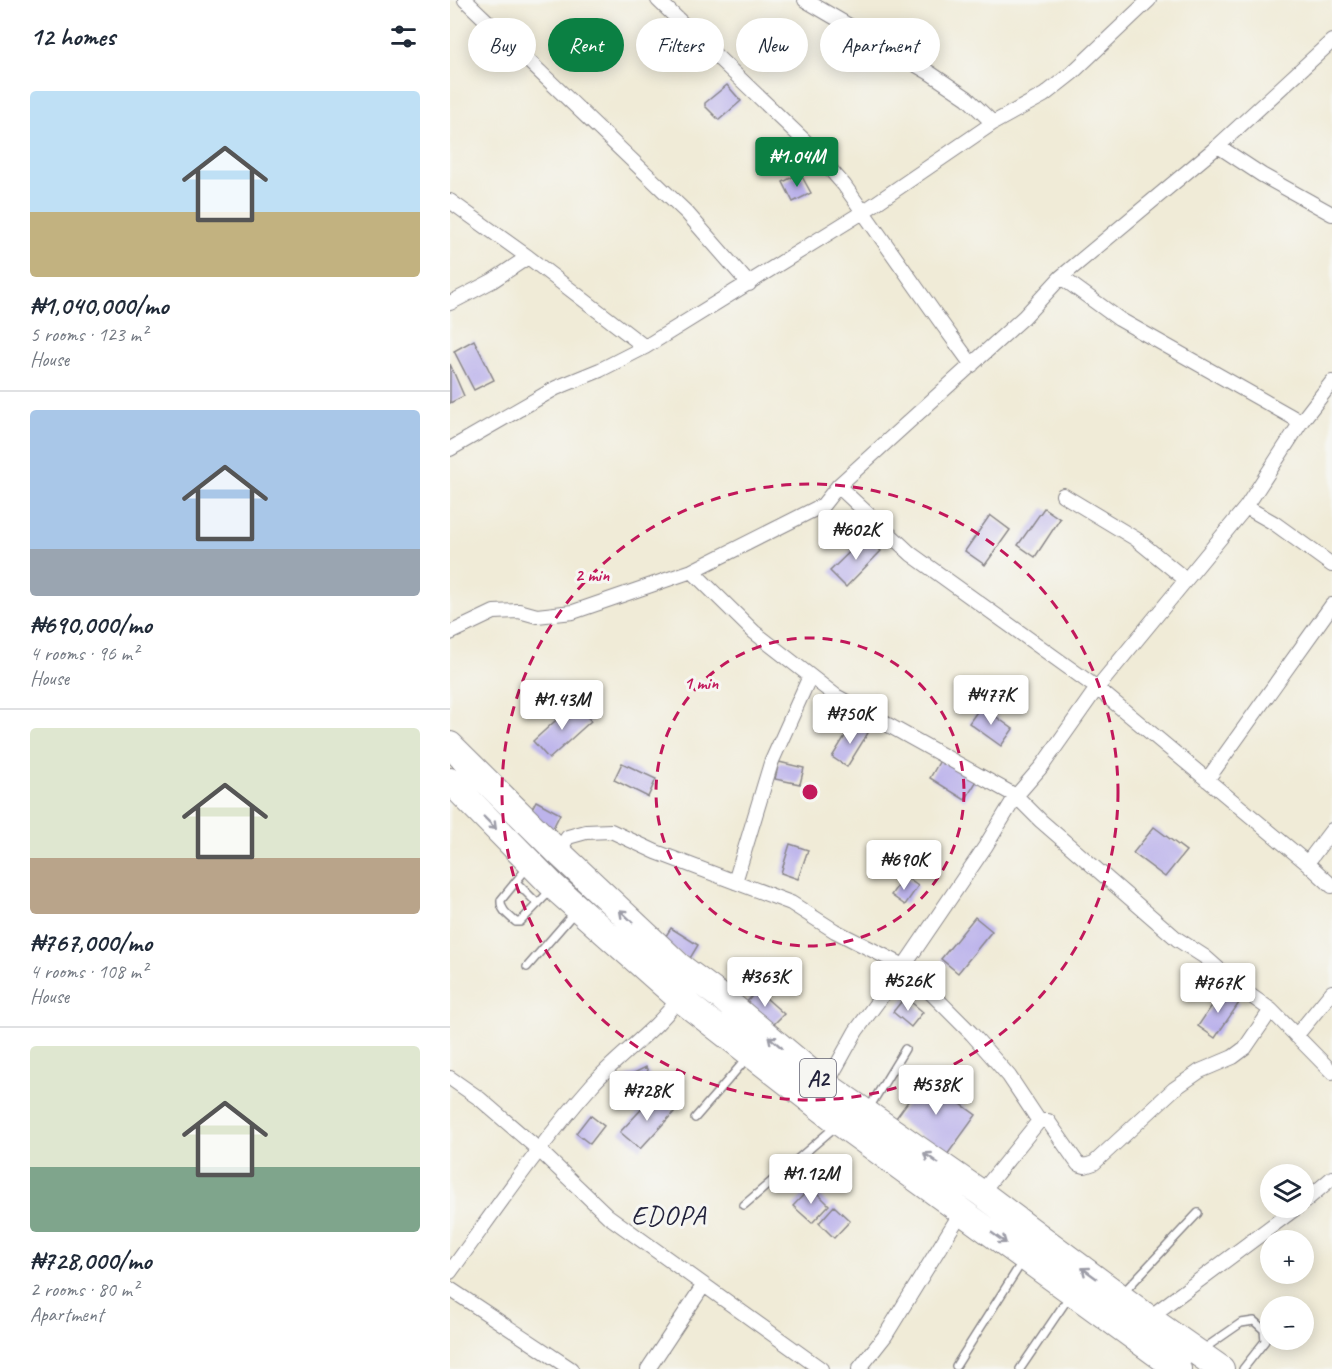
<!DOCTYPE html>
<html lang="en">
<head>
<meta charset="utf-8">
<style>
	:root { --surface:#fff; --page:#f6f6f7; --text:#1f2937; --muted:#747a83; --line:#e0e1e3; --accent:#0b8043 }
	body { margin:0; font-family:Caveat,sans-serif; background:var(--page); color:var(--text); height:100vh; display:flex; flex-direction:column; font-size:22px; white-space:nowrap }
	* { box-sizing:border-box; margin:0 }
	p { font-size:20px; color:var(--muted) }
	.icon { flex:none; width:33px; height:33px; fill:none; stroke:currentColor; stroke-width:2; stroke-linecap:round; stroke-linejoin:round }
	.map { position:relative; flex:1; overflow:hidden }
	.side { display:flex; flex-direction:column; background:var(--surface); width:450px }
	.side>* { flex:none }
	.top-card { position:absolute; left:18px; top:18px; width:570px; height:54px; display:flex; gap:12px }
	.controls { position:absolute; left:810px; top:1164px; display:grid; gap:12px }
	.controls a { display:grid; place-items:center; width:54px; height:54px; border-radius:50%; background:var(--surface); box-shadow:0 3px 15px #0003; font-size:30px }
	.price { position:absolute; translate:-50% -51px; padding:0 14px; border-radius:6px; background:#fff; color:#222; font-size:20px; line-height:39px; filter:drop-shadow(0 2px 3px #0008) }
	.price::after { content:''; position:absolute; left:50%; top:36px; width:18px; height:14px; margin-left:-9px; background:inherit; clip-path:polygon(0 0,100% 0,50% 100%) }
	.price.selected { background:var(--accent); color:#fff }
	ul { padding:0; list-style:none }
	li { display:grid; align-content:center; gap:12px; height:318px; padding:0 30px }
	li+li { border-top:2px solid var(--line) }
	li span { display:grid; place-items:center; height:186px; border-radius:6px; color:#555 }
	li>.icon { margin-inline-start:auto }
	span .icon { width:108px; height:108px; fill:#fffc; stroke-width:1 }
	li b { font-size:26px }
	h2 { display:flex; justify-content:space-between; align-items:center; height:72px; padding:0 30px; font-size:26px }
	.pill { padding:0 21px; border-radius:27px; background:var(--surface); box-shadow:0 3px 15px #0003; font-size:21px; line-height:54px }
	.pill.selected { background:var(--accent); color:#fff }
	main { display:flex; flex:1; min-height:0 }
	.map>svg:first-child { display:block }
	.building { fill:#bcb3eb }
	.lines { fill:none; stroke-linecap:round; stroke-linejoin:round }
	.lane-casing { stroke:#898689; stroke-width:10 }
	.street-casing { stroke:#898689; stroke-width:16 }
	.highway-casing { stroke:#898689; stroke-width:28 }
	.lane { stroke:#fff; stroke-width:7 }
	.street { stroke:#fff; stroke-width:14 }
	.highway { stroke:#fff; stroke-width:26 }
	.oneway { stroke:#9c9ca7 }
	.ring { fill:none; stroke:#c2185b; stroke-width:3; stroke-dasharray:10 8 }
	.labels { text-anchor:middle; stroke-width:6; stroke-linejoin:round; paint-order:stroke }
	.shield { fill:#f6f6f2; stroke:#626272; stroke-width:1.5 }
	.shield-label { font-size:22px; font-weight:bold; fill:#22223b }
	.quarter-label { font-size:27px; letter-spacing:1.5px; fill:#22223b; stroke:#f6f6f2 }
	.centre { fill:#c2185b; stroke:#f6f6f2; stroke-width:3 }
	.ring-label { font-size:18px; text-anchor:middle; font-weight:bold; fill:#c2185b; stroke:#f6f6f2; stroke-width:6; stroke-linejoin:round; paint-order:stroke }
</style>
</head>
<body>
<main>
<section class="side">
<h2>12 homes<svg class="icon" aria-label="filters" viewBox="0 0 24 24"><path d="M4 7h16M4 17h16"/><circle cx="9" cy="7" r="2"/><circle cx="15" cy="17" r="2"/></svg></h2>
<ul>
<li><span style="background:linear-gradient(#bfe0f5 65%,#c2b280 0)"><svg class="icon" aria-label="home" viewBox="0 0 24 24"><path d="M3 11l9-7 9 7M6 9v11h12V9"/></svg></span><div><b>₦1,040,000/mo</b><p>5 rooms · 123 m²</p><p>House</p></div></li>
<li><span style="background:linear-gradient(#a9c7e8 75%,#9aa5b1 0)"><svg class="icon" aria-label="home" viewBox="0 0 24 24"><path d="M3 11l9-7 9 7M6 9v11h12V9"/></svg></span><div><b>₦690,000/mo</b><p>4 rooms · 96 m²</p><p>House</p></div></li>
<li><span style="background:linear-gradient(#dfe7d0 70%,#b9a48a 0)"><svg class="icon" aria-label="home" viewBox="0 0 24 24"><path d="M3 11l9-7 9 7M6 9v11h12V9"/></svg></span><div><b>₦767,000/mo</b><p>4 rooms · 108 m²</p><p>House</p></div></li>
<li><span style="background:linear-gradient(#dfe7d0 65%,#7fa58c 0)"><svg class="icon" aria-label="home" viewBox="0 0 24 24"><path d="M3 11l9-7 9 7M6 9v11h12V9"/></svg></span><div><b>₦728,000/mo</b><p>2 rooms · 80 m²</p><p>Apartment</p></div></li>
</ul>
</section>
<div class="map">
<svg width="882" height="1369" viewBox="0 0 882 1369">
	<rect width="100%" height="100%" fill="#f6f6f2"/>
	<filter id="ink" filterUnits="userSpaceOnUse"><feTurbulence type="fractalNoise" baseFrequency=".0167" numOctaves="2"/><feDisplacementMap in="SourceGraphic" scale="12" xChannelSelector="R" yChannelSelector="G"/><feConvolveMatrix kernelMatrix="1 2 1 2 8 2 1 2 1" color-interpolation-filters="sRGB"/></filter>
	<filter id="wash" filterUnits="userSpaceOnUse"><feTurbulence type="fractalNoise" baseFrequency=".008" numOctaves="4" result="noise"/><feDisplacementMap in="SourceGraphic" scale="24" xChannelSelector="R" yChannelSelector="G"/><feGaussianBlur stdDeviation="1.35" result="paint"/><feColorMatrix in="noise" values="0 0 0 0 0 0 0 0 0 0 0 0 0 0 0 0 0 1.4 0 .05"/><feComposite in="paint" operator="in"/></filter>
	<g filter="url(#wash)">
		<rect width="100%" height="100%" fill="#f0ebd7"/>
		<g id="blocks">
			<path class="building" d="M277 85 291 101 269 120 255 106V103Z
				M350 173 361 193 343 202 333 182Z
				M24 340 44 380 24 390 4 351Z
				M0 364 14 396 0 403Z
				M594 508 610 519 585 557 568 545Z
				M540 515 560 530 535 565 515 551Z
				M416 536 431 551 396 587 380 571Z
				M125 703 141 721 99 759 83 741Z
				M531 706 563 729 551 746 519 723Z
				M403 723 418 733 397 767 382 757Z
				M492 757 528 779 515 800 480 778Z
				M329 762 354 768 350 784 325 779Z
				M172 763 206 779 198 797 164 780Z
				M86 801 110 814 100 834 76 820Z
				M704 827 736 851 715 877 683 853Z
				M340 844 358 850 348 879 331 873Z
				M454 876 468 886 455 905 441 895Z
				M525 917 542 931 508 973 491 959Z
				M221 928 248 945 239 960 212 942Z
				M307 990 334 1014 323 1025 297 1002Z
				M772 991 789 1003 765 1038 748 1026Z
				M455 997 473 1012 461 1027 443 1012Z
				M196 1067 204 1085 180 1097 172 1079Z
				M475 1078 526 1115 497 1155 446 1118Z
				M204 1096 224 1112 190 1149 170 1132Z
				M140 1115 154 1126 140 1144 126 1133Z
				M361 1187 379 1205 362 1223 343 1206Z
				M384 1206 400 1221 384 1238 369 1223Z"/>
		</g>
	</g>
	<g filter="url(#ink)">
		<use href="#blocks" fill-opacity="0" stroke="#898689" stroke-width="1.5"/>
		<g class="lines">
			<g class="lane-casing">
				<path id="lane" d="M77 868 51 900C50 910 59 916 66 922H70L100 891
					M66 882 88 904
					M77 967 124 913
					M419 1108 455 1049
					M245 1118 298 1057
					M294 1205 385 1127
					M672 1294 748 1213
					M752 1350 791 1323 804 1321 814 1330 815 1341 793 1369
					M506 1366 572 1262
					M570 1369 619 1297"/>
			</g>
			<g class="street-casing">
				<path id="street" d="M15 0 237 213 299 284
					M208 0 358 144 394 185 490 321 522 365
					M355 0 480 73 517 98 543 123
					M768 146 812 175 882 214
					M0 201 78 257 195 347
					M611 277 669 319 851 422
					M0 303 42 281 78 257
					M0 449 106 388 150 370 195 347 413 212 543 123 594 95 622 73 699 0
					M388 486 461 554 647 688 857 863 882 886
					M613 495 686 539 735 579
					M796 507 824 523 882 565
					M242 571 304 632 386 696 566 796 591 821 727 939 755 957 790 988 821 1010 882 1072
					M0 633 44 612 69 611 87 616 123 612 242 571 373 505 388 486 574 317 611 277 768 146 882 41
					M757 780 882 605
					M108 852 118 837 136 832 161 831 206 852 341 903 385 931 454 966 522 1034 559 1076 589 1121
					M857 863 882 830
					M285 882 321 763 360 676
					M846 1036 882 992
					M0 1078 30 1099 89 1150 158 1216 371 1369
					M376 1085 406 1031 454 966 535 847 566 796 592 766 647 688 796 507 851 422 882 382
					M531 1193 589 1121H598L628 1164 635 1166 644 1163 724 1089 750 1071 783 1057 795 1048 821 1010
					M854 1202 882 1178
					M0 1272C46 1209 90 1144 142 1085 169 1054 205 1032 229 998
					M0 1289 121 1369
					M701 1320 708 1311 846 1208
					M198 1369 253 1286
					M409 1369 435 1336 512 1211"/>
			</g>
			<g class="highway-casing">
				<path id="highway" d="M0 745 108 852 229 966 271 997 376 1085 531 1193 701 1320 771 1369
					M0 781 104 887 229 998 390 1123 728 1369"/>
			</g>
			<use href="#lane" class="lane"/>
			<use href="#street" class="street"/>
			<use href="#highway" class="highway"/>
		</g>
		<defs><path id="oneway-shaft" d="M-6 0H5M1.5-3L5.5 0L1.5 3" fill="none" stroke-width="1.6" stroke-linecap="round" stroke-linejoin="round" transform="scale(1.5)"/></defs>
		<g class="oneway">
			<use href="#oneway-shaft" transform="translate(40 823) rotate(45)"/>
			<use href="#oneway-shaft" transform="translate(176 916) rotate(-137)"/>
			<use href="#oneway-shaft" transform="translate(325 1042) rotate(-140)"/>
			<use href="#oneway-shaft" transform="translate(481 1158) rotate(-145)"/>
			<use href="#oneway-shaft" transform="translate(549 1238) rotate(36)"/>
			<use href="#oneway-shaft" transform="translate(639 1273) rotate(-144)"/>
		</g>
	</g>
	<g class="ring">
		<circle cx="360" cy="792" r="154"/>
		<circle cx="360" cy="792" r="308"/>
	</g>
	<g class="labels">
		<rect class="shield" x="350" y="1059" width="36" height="38" rx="4.5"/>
		<g class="shield-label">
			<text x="368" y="1086">A2</text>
		</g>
		<g class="quarter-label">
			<text x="219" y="1224">EDOPA</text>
		</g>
	</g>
	<circle cx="360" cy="792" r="9" class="centre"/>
	<g class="ring-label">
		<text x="142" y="581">2 min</text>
		<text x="251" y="689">1 min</text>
	</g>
</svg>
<div class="controls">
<a><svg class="icon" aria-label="layers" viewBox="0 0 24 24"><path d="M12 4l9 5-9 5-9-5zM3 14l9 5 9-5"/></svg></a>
<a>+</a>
<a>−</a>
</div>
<b class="price selected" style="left:347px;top:188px">₦1.04M</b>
<b class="price" style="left:406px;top:561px">₦602K</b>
<b class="price" style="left:541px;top:726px">₦477K</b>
<b class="price" style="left:112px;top:731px">₦1.43M</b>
<b class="price" style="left:400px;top:745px">₦750K</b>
<b class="price" style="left:454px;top:891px">₦690K</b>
<b class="price" style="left:315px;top:1008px">₦363K</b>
<b class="price" style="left:458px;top:1012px">₦526K</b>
<b class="price" style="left:768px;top:1014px">₦767K</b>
<b class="price" style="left:486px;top:1116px">₦538K</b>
<b class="price" style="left:197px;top:1122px">₦728K</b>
<b class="price" style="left:361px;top:1205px">₦1.12M</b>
<div class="top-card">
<a class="pill">Buy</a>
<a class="pill selected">Rent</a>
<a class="pill">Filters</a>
<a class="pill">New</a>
<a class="pill">Apartment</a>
</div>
</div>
</main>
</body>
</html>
